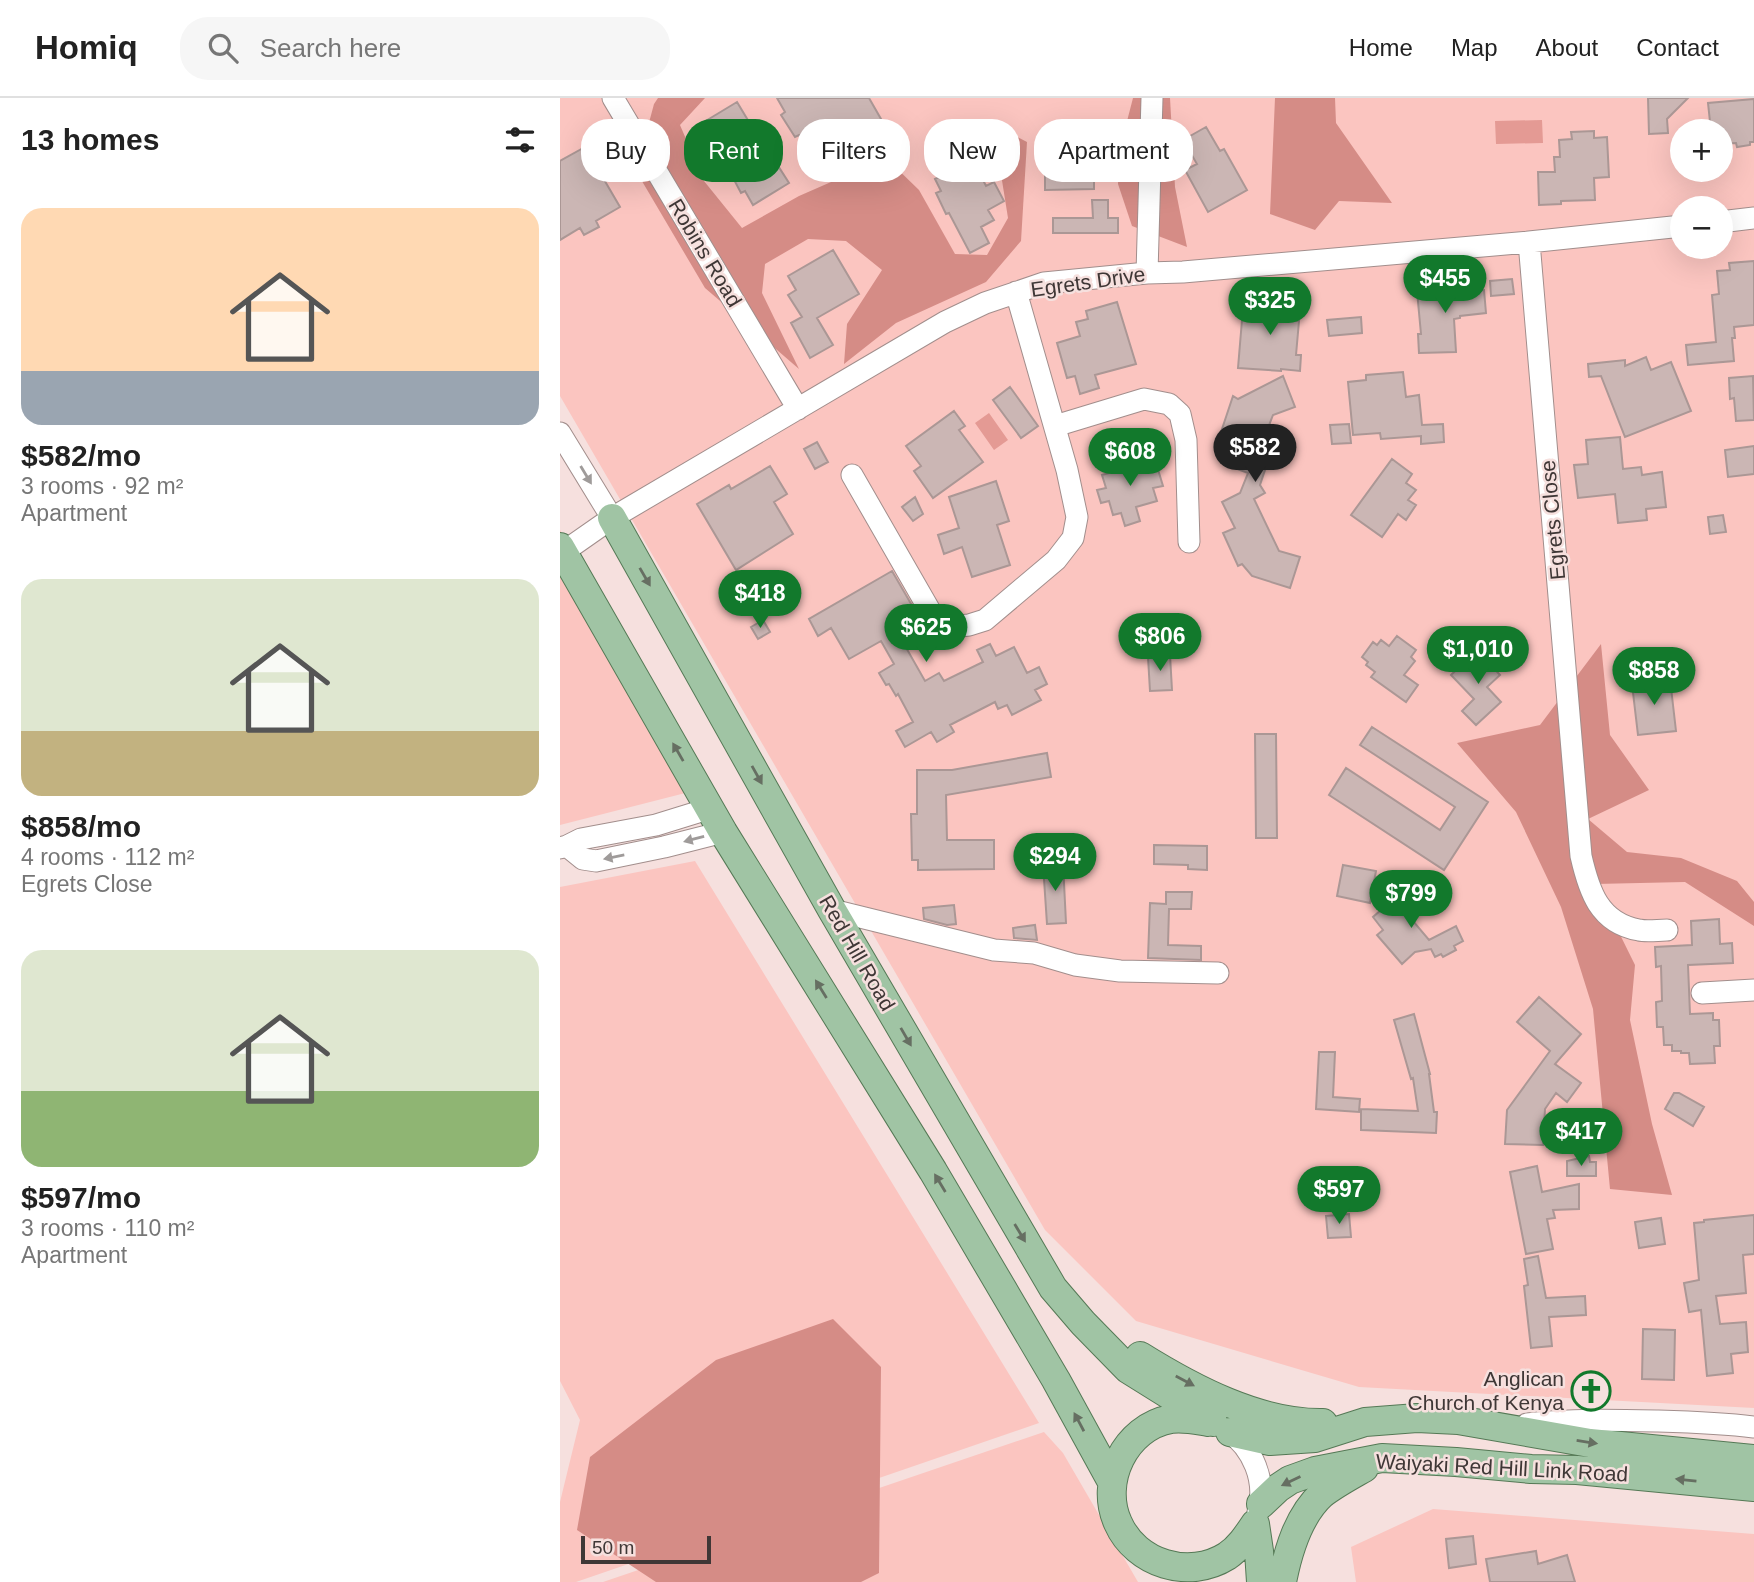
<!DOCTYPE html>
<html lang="en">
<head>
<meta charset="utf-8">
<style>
	:root { --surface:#fff; --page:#f6f6f6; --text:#222; --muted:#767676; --line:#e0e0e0; --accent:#12792c }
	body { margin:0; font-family:Helvetica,sans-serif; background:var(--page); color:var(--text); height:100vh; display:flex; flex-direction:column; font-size:26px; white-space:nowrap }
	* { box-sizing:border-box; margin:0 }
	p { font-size:23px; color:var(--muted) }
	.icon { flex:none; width:38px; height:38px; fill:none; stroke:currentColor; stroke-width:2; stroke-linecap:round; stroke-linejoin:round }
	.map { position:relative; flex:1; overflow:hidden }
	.panel { display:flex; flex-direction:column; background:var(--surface); width:560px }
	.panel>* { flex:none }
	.banner { position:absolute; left:21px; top:21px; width:665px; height:63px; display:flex; gap:14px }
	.tools { position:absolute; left:1110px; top:21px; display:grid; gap:14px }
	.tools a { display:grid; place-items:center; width:63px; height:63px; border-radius:50%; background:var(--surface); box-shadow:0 7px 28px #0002; font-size:35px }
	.scale { position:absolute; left:21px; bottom:18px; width:130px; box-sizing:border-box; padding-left:7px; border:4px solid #3f3736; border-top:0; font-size:19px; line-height:24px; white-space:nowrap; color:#3f3736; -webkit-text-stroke:5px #f6e0de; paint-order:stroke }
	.price { position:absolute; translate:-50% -60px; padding:0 16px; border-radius:24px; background:var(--accent); color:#fff; font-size:23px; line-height:46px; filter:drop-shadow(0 2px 4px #0008) }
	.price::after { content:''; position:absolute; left:50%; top:42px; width:21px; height:16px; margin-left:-10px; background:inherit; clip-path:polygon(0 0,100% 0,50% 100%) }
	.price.current { background:#222; color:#fff }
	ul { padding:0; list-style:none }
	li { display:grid; align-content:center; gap:14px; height:371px; padding:0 21px }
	li span { display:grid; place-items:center; height:217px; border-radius:21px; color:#555 }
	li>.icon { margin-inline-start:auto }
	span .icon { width:126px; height:126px; fill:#fffc; stroke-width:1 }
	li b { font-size:30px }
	h2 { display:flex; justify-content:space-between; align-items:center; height:84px; padding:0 21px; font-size:30px }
	.tag { padding:0 24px; border-radius:28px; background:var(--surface); box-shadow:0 7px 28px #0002; font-size:24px; line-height:63px }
	.tag.current { background:var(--accent); color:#fff }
	header { display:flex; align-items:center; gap:42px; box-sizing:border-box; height:98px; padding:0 35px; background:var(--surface); border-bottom:2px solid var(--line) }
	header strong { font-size:33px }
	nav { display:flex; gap:38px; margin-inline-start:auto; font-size:24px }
	.search { width:490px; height:63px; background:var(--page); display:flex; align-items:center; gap:18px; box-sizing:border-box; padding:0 24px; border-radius:28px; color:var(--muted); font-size:26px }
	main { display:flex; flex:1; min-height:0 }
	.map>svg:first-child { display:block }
	.green { fill:#fbc5c0; fill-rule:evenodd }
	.forest { fill:#d58c86 }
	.water { fill:#e49a94 }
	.building { fill:#cbb6b4; stroke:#ab9795; stroke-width:2 }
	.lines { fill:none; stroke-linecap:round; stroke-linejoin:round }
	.minor-casing { stroke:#a28e8c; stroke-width:23 }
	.major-casing { stroke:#557956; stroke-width:30 }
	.minor { stroke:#fff; stroke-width:21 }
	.major { stroke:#a0c4a4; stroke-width:28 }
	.oneway { fill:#9f9b9a }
	.oneway2 { fill:#666f62 }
	.labels { text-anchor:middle; stroke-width:5; stroke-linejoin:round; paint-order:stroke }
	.street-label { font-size:21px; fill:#3f3736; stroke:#f6e0de }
	.poi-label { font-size:21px; fill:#3f3736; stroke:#f6e0de; text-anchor:end }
</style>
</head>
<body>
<header>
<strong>Homiq</strong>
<div class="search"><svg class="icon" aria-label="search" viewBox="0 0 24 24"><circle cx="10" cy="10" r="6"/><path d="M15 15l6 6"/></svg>Search here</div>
<nav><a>Home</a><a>Map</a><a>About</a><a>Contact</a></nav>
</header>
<main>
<section class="panel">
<h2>13 homes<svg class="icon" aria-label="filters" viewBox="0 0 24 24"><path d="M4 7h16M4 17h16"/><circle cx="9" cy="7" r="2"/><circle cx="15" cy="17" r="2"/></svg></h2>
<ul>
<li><span style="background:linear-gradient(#ffd9b3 75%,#9aa5b1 0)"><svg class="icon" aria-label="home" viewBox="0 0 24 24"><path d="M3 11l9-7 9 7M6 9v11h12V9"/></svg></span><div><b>$582/mo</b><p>3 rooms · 92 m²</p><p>Apartment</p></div></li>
<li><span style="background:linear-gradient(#dfe7d0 70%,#c2b280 0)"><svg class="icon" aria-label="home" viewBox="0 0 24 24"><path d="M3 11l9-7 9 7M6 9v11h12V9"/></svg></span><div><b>$858/mo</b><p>4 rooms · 112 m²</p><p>Egrets Close</p></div></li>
<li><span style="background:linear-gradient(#dfe7d0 65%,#8fb573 0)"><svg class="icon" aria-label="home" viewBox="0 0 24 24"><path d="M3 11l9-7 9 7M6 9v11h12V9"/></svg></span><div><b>$597/mo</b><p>3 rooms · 110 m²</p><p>Apartment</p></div></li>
</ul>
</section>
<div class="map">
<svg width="1194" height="1484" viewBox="0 0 1194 1484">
	<rect width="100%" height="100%" fill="#f6e0de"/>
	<path class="green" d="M0 0H1194V1310L799 1289 576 1223 485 1132 0 298ZM1122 33H1160V72H1122ZM1122 110H1160V149H1122Z
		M0 432 145 690 0 727Z
		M135 763 479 1325 16 1484H0V1404L20 1322 0 1283V789Z
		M484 1334 503 1355 578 1484H43Z
		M873 1411 1194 1436V1484H796L791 1449Z"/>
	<path class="forest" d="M98 0H145L120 27 144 83 182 130 239 98 326 60 359 92 395 156 427 157 448 120 433 26 467 44 461 143 426 184 336 225 284 266 287 226 322 172 286 143 248 141 205 166 202 195 239 271 145 190 76 73 94 6Z
		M573 0H610L615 89 627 149 572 128 558 86 559 54Z
		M715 0H775L776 25 832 105 779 103 755 132 710 116Z
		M1041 546 1050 637 1089 692 1028 721 1067 754 1121 760 1177 783 1194 804V828L1125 784 1035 786 1075 867 1070 922 1092 1026 1112 1097 1050 1091 1033 911 1001 809 956 714 897 645 980 627Z
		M273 1221 321 1269 319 1475 301 1484H96L17 1432 30 1359 156 1262Z"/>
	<path class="water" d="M982 22 983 45 936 46 935 23Z
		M429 315 448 342 434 352 415 325Z"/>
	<path class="building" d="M217 0H309L329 35 300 52 290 34 260 51 251 36 241 41 239 37 235 39 221 17 225 14Z
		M1088 0H1128L1107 21 1108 35 1089 36Z
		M1194 1V44H1190V47L1177 49 1176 45 1160 46V33H1151L1148 5Z
		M177 4 195 34 185 40 202 67 213 60 229 85 193 107 185 93 181 95 161 57 153 62 134 30Z
		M646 29 660 53 664 51 687 92 648 114 625 72 637 66 623 42Z
		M1034 33V40L1047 39 1049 79 1034 80 1035 102 1001 103V106L979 107 978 74H995L994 59H1000L999 42 1012 41 1011 34Z
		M481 42H533V55H543V68H534V91L485 92V60H481Z
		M397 43 413 74 418 72 426 88 434 84 444 103 428 112 434 122 421 129 429 145 410 155 389 115 386 116 376 95 381 93 375 81 387 75 376 53Z
		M25 49 60 109 36 123 39 129 24 137 20 130 0 142V63Z
		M532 102H548V120H558V135H493V120H533Z
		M273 152 299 196 257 220 273 247 250 260 231 225 242 219 228 197 236 192 228 178Z
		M1194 163V227L1174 229 1175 240H1172L1174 263 1128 267 1126 247 1156 244 1152 197 1159 196 1157 173 1170 172 1169 165Z
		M952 181 954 196 931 198 930 183Z
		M897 186 898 194 924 192 926 215 900 218V220L894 221 896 254 859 255 858 236H861L857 193H860V189Z
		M707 193 722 194V198H727L725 222 739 223 736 257H741L740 273 721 271V273L678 270 682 222 694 223 696 199H703L704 196H707Z
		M557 204 576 266 535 277 539 290 520 296 515 278 507 280 497 245 520 238 516 224 528 221 526 213Z
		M801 219 802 235 769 238 767 222Z
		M1086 259 1091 272 1111 264 1131 313 1065 339 1041 278 1029 279 1028 266 1065 262V268Z
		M843 274 846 299 859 297 862 327 883 326 884 344 861 346V338L821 341 820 335 793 337 788 284 806 282V277Z
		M723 278 735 309 713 317 698 356 709 360 700 387 705 395 694 401 719 453 740 459 730 490 692 478 682 466 678 468 663 435 675 430 662 404 680 395 688 375 664 366 674 338 661 334 673 298 678 301Z
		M1193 278 1194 322 1176 323 1174 300 1170 301 1169 280Z
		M450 289 478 328 461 340 433 302Z
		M394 313 405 328 399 332 423 364 373 400 354 373 361 368 346 348Z
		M789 326 791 345 772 346 770 327Z
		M1060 339 1063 371 1081 369 1082 377 1102 374 1106 409 1086 411 1087 422 1058 425 1055 396 1018 400 1014 367 1028 366 1026 342Z
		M257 344 268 364 255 371 244 351Z
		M1194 348V376L1168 379 1165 352Z
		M574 355 579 370 596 365 603 388 593 390 597 403 576 409 580 423 565 428 561 415 553 417 549 403 541 405 537 392 546 390 542 377 559 372 555 361Z
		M832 361 852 376 846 385 856 392 848 402 856 407 846 422 838 416 822 439 791 417Z
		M210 368 227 396 214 404 233 436 176 472 137 406 169 387 171 391Z
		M436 383 449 423 437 427 450 467 412 479 402 449 384 456 378 437 399 430 389 399Z
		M355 399 363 416 353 423 342 409Z
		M1163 417 1166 434 1150 436 1148 419Z
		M332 473 354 511 336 522 344 536 340 539 365 583 379 575 384 583 423 564 417 552 430 546 436 558 454 549 467 575 479 569 487 586 475 592 481 602 452 617 447 607 438 611 435 604 390 627 394 634 377 644 371 634 345 649 336 633 353 624 338 596 336 598 329 586 326 587 319 575 334 566 321 543 289 561 271 530 258 538 249 521Z
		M203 522 210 534 198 541 191 529Z
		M837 538 856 552 851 559 855 563 844 577 858 587 846 604 811 579 815 574 806 567 808 564 802 559 813 544 817 547 821 542 829 548Z
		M917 552 940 577 927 589 941 604 916 627 902 613 914 601 891 577Z
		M610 557 612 592 590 593 588 559Z
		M1110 581 1116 633 1078 637 1072 586Z
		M812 629 928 704 884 772 769 697 786 670 880 732 895 709 800 647Z
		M695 636H716L717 740H696Z
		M487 655 491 679 386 697 387 742H434V771L358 772V762H352L351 716H357V672H392Z
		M594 747 647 748V772L628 771V767L594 766Z
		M503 765 506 825 487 826 483 766Z
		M783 767 816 773 810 805 777 798Z
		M849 788 863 803 847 816 869 842 896 828 903 843 894 848 896 852 883 859 881 856 875 859 871 851 855 854 842 866 817 837 823 832 813 819Z
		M606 794H632L631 811H609L608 847 641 848V862L588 860 590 805 606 806Z
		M394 807 396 826 387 827 364 821 363 810Z
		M1159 821 1160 846 1172 845 1173 865 1128 867 1130 916 1153 915V922H1159L1160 948H1154L1155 965 1130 966 1129 955H1121V953H1112V947H1104L1103 929H1097L1096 904 1102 903 1101 868 1096 869 1095 849 1132 847 1131 823Z
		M475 827 477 842 454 840 453 830Z
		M979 899 1021 936 995 966 1021 985 1007 1004 996 995 985 1011 983 1047 945 1046 947 1012 990 953 957 924Z
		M854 916 870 976H869L874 1014H877L876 1035 801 1032V1011L858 1013 853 980 851 981 834 922Z
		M759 954H775L773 999 800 1001 799 1014 756 1011Z
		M1114 995H1119L1144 1009 1133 1028 1105 1011Z
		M1029 1058 1030 1064H1036V1078H1007V1063Z
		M977 1068 982 1094 1019 1086V1111L993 1112 995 1120 987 1121 993 1151 966 1156 950 1074Z
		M789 1116 791 1139 768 1140 766 1118Z
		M1194 1117V1156L1183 1157 1186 1195 1156 1198 1160 1226 1186 1224 1188 1254 1171 1256 1173 1275 1147 1278 1141 1212 1129 1214 1124 1185 1139 1182 1134 1125 1144 1124V1122Z
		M1101 1120 1105 1146 1079 1150 1075 1124Z
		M978 1158 986 1200 1025 1198 1026 1217 989 1219 992 1248 971 1250 964 1188 968 1187 964 1161Z
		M1083 1231 1115 1232 1114 1282 1082 1281Z
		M913 1438 916 1466 889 1470 886 1441Z
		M976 1453 978 1466 1007 1457 1015 1484H930L926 1461Z"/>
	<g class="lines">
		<g class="minor-casing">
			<path id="minor" d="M53 0 238 311
				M1160 124 1194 120
				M969 144 1021 758C1029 793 1039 825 1079 832 1087 834 1098 832 1107 832
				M587 175 592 0
				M495 328 584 301 609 306 620 316 626 342 629 444
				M0 335 52 420
				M292 377 373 518 391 529 409 527 425 522 496 462 513 440 517 419 507 372 456 194
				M2 455 52 420 385 224 425 205 484 185 587 175 623 174 969 144 1122 128
				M7 748 23 761 36 763 104 749 163 734
				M0 750 7 748 21 741 96 727 151 710
				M272 812 434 852 474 855 515 867 560 873 658 875
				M1142 895 1194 892
				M967 1326C1010 1321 1053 1322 1097 1323 1129 1324 1162 1325 1194 1329
				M667 1332C693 1350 707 1383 698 1414"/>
		</g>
		<g class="major-casing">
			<path id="major" d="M52 420 272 812 493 1190 523 1225 568 1271 653 1324
				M0 449 163 734 373 1073 496 1282 552 1384
				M580 1258C633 1291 699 1326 763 1325
				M648 1324C636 1322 623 1319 611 1321 565 1329 539 1384 558 1425 576 1466 629 1482 667 1458 679 1450 687 1438 695 1426
				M670 1334 710 1343 755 1340 805 1324 857 1320 898 1322 1030 1345 1194 1361
				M701 1406 718 1390 730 1382 755 1373 822 1360 896 1364 971 1371 1017 1372 1194 1389
				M695 1426 699 1453 701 1484
				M722 1484C728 1453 738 1418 762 1396 775 1386 790 1378 804 1370"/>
		</g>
		<use href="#minor" class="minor"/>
		<use href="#major" class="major"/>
	</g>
	<defs><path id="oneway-solid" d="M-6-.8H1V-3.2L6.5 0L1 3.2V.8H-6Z" transform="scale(1.75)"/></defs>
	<g class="oneway">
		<use href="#oneway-solid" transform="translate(26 377) rotate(59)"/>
		<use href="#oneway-solid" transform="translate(134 741) rotate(165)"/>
		<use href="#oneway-solid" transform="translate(54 759) rotate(169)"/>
	</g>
	<g class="oneway2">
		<use href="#oneway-solid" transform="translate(85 479) rotate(60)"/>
		<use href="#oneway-solid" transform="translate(118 654) rotate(-120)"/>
		<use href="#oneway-solid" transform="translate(197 677) rotate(61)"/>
		<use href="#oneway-solid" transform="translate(261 891) rotate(-122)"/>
		<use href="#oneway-solid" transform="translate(346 939) rotate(60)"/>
		<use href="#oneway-solid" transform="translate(380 1085) rotate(-121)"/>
		<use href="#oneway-solid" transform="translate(460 1135) rotate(59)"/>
		<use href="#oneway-solid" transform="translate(625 1283) rotate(28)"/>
		<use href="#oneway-solid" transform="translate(519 1324) rotate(-118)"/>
		<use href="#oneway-solid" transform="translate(1027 1344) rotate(9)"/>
		<use href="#oneway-solid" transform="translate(1126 1382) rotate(-174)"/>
		<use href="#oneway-solid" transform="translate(731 1383) rotate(154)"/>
	</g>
	<defs>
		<g id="church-ring" transform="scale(2.0125)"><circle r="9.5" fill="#f6e0de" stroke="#12792c" stroke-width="1.5"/><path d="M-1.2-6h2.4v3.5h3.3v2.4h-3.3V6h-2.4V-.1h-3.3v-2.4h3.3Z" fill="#12792c"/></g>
	</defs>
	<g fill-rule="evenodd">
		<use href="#church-ring" x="1031" y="1293"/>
	</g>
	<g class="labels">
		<g class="street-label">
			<text transform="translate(145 155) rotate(59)" y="7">Robins Road</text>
			<text transform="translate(528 184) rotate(-8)" y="7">Egrets Drive</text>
			<text transform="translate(993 422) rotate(-95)" y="7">Egrets Close</text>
			<text transform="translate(297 855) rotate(60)" y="7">Red Hill Road</text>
			<text transform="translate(942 1370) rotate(3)" y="7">Waiyaki Red Hill Link Road</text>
		</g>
		<g class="poi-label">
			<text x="1004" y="1288">Anglican<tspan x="1004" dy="24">Church of Kenya</tspan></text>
		</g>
	</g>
</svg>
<div class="tools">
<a>+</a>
<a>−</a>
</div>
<div class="scale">50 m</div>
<b class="price" style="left:885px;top:217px">$455</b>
<b class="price" style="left:710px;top:239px">$325</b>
<b class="price current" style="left:695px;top:386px">$582</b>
<b class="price" style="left:570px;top:390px">$608</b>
<b class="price" style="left:200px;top:532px">$418</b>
<b class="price" style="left:366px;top:566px">$625</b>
<b class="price" style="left:600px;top:575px">$806</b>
<b class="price" style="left:918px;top:588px">$1,010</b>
<b class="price" style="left:1094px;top:609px">$858</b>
<b class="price" style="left:495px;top:795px">$294</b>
<b class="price" style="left:851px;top:832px">$799</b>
<b class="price" style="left:1021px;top:1070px">$417</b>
<b class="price" style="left:779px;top:1128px">$597</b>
<div class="banner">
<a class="tag">Buy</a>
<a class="tag current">Rent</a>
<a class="tag">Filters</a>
<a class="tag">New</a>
<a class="tag">Apartment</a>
</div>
</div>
</main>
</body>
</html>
